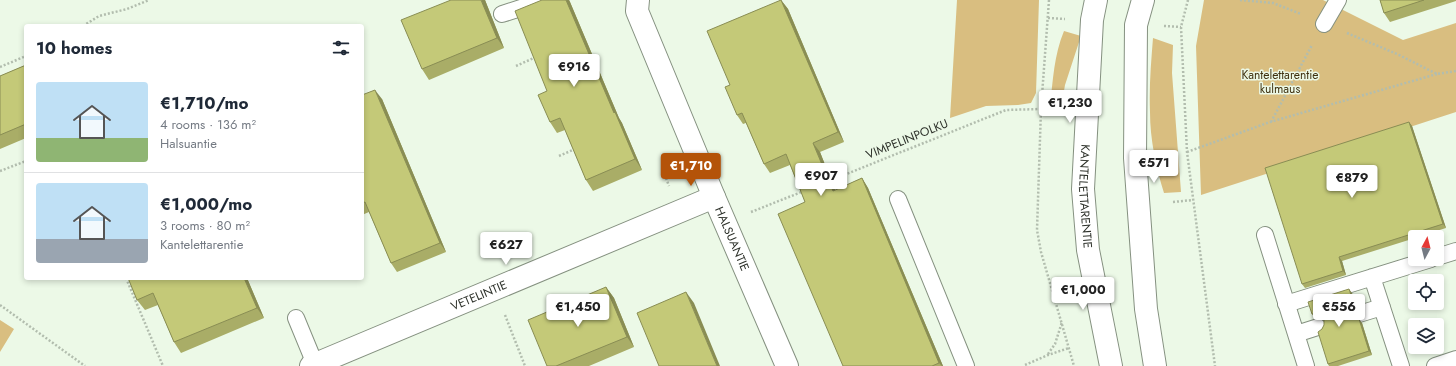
<!DOCTYPE html>
<html lang="en">
<head>
<meta charset="utf-8">
<style>
	:root { --surface:#fff; --page:#f2f2f3; --text:#1f2937; --muted:#747a83; --line:#e0e1e3; --accent:#b45309 }
	body { margin:0; font-family:Jost,sans-serif; background:var(--page); color:var(--text); height:100vh; display:flex; flex-direction:column; font-size:15px; white-space:nowrap }
	* { box-sizing:border-box; margin:0 }
	p { font-size:13px; color:var(--muted) }
	.icon { flex:none; width:22px; height:22px; fill:none; stroke:currentColor; stroke-width:2; stroke-linecap:round; stroke-linejoin:round }
	.map { position:relative; flex:1; overflow:hidden }
	.sheet { position:absolute; left:24px; top:24px; width:340px; height:256px; display:flex; flex-direction:column; background:var(--surface); border-radius:4px; box-shadow:0 2px 6px #0003 }
	.sheet>* { flex:none }
	.needle { width:26px; rotate:7deg }
	.tools { position:absolute; left:1408px; top:230px; display:grid; gap:8px }
	.tools a { display:grid; place-items:center; width:36px; height:36px; border-radius:4px; background:var(--surface); box-shadow:0 2px 6px #0003; font-size:20px }
	.price { position:absolute; translate:-50% -34px; padding:0 9px; border-radius:4px; background:#fff; color:#222; font-size:13px; line-height:26px; filter:drop-shadow(0 1px 2px #0008) }
	.price::after { content:''; position:absolute; left:50%; top:24px; width:12px; height:9px; margin-left:-6px; background:inherit; clip-path:polygon(0 0,100% 0,50% 100%) }
	.price.current { background:var(--accent); color:#fff }
	ul { padding:0; list-style:none }
	li { display:flex; align-items:center; gap:12px; height:100px; padding:0 12px }
	li+li { border-top:1px solid var(--line) }
	li span { display:grid; place-items:center; flex:none; width:112px; height:80px; border-radius:4px; color:#555 }
	li>.icon { margin-inline-start:auto }
	span .icon { width:48px; height:48px; fill:#fffc; stroke-width:1 }
	li b { font-size:17px }
	h2 { display:flex; justify-content:space-between; align-items:center; height:48px; padding:0 12px; font-size:17px }
	.map>svg:first-child { display:block }
	.green { fill:#d9be80 }
	.lines { fill:none; stroke-linecap:round; stroke-linejoin:round }
	.service-casing { stroke:#859180; stroke-width:18 }
	.minor-casing { stroke:#859180; stroke-width:24 }
	.secondary-casing { stroke:#859180; stroke-width:24 }
	.path { stroke:#b2bdae; stroke-width:2.5; stroke-dasharray:2 2; stroke-linecap:butt }
	.service { stroke:#fff; stroke-width:16 }
	.minor { stroke:#fff; stroke-width:22 }
	.secondary { stroke:#fff; stroke-width:22 }
	.wall { fill:#a9ad67 }
	.shaded-wall { fill:#898d54 }
	.building { fill:#c4c978; stroke:#898d54 }
	.labels { text-anchor:middle; stroke-width:3; stroke-linejoin:round; paint-order:stroke }
	.park-label { font-size:12px; fill:#3f310f; stroke:#ecf9e7 }
	.street-label { font-size:12px; fill:#2e322b; stroke:#ecf9e7 }
</style>
</head>
<body>
<div class="map">
<svg width="1456" height="366" viewBox="0 0 1456 366">
	<rect width="100%" height="100%" fill="#ecf9e7"/>
	<path class="green" d="M957 0H1039L1036 93 1031 103 1018 105 986 106 950 118Z
		M1204 0H1323L1403 40 1456 23V112L1201 195 1196 46Z
		M1064 31 1081 36 1065 85 1061 108 1050 106C1053 80 1054 55 1064 31Z
		M1153 38 1173 45 1172 73 1181 192 1164 193C1156 167 1150 139 1150 112 1149 87 1151 63 1153 38Z
		M0 320 14 329 0 352Z"/>
	<g class="lines">
		<g class="service-casing">
			<path id="service" d="M502 14 546 0
				M1324 24 1338 0
				M898 199 966 366
				M1265 235 1306 366
				M1437 257 1456 251
				M1372 277 1401 366
				M1286 304 1431 259
				M1359 314 1382 307
				M296 318 315 364
				M1296 334 1318 327
				M1435 366 1456 359"/>
		</g>
		<g class="minor-casing">
			<g id="minor">
				<path id="s1" d="M638 0 637 11 714 197 787 366"/>
				<path id="s2" d="M311 366 714 197"/>
			</g>
		</g>
		<g class="secondary-casing">
			<g id="secondary">
				<path id="s3" d="M1096 0 1092 20 1083 189 1088 250 1111 366"/>
				<path d="M1143 0 1136 25 1135 158 1146 309 1155 366"/>
			</g>
		</g>
		<path class="path" d="M1049 0 1041 109 1037 230 1041 252 1074 366
			M1188 0 1181 27 1187 152 1215 366
			M1240 0 1273 3 1301 14
			M1048 18 1065 19
			M83 26 99 16 127 9 149 0
			M1164 26 1181 27
			M1347 33 1397 54 1437 74 1456 71
			M516 66 536 57
			M0 67 26 56
			M1271 122 1312 45
			M1187 152 1270 122 1437 74
			M559 156 575 149
			M0 171 26 161
			M666 178 669 186
			M829 181 1006 110 1041 109
			M1173 202 1193 200
			M751 212 804 191
			M126 278 163 366
			M0 305 85 366
			M505 315 525 366
			M1048 354 1055 344 1062 322
			M1025 365 1048 355 1069 348"/>
		<use href="#service" class="service"/>
		<use href="#minor" class="minor"/>
		<use href="#secondary" class="secondary"/>
	</g>
	<path class="wall" d="M485 0 504 48 429 80 422 69Z
		M542 0H569L570 2 619 118 622 123 642 170 593 191 586 180 565 130 557 133 550 122Z
		M781 0 788 9 844 142 820 152 835 190 862 178 868 188 943 366H843L805 202 790 165 770 173 764 164 746 123 743 124 737 115 730 85Z
		M1380 0H1456V1L1390 22 1384 13Z
		M26 65V138L0 149V76Z
		M362 95 382 99 446 252 397 272 391 263 369 212 362 215Z
		M1409 122 1412 126 1446 228 1417 237H1415V238L1342 261 1346 275 1305 288 1302 284Z
		M128 278H247L264 318 181 353 174 342 158 305 145 310 137 300Z
		M606 287 614 298 634 347 589 366H547Z
		M1352 293 1356 305 1352 307 1350 311V317L1362 323 1372 355 1338 366H1329L1328 364 1322 329 1324 325V320L1320 318H1315L1312 314Z"/>
	<path class="shaded-wall" d="M481 0H485L504 48 497 38Z
		M566 0H569L570 2 619 118 622 123 642 170 635 159 614 113Z
		M781 0 788 9 844 142 838 132Z
		M375 90 382 99 446 252 440 243Z
		M1409 122 1412 126 1446 228 1443 224Z
		M813 143 820 152 839 200 833 191Z
		M862 178 868 188 943 366H942L939 363Z
		M1339 257 1342 261 1346 275 1343 271Z
		M244 278H247L264 318 257 308Z
		M606 287 614 298 634 347 627 337Z
		M1349 289 1352 293 1356 305 1353 301Z
		M686 292 694 303 720 366H717Z
		M1349 303 1352 307 1350 311V317L1347 313V307Z
		M1359 319 1362 323 1372 355 1369 351Z"/>
	<path class="building" d="M451 0H481L497 38 422 69 401 20Z
		M542 0H566L614 113 615 112 635 159 586 180 560 118 550 122 538 95 547 91 515 11Z
		M781 0 838 132 813 143 833 191 862 178 939 363 932 366H843L778 214 805 202 786 154 764 164 742 113 737 115 725 87 730 85 707 31Z
		M1380 0H1424L1384 13Z
		M26 65V124L0 135V76Z
		M375 90 440 243 391 263 365 202 362 203V95Z
		M1409 122 1443 224 1339 257 1343 271 1302 284 1265 168Z
		M128 278H187L188 279 190 278H244L257 308 174 342 153 293 137 300Z
		M606 287 627 337 556 366H547L528 320Z
		M1349 289 1353 301 1349 303 1347 307V313L1349 316 1354 319H1359L1369 351 1328 364 1318 332 1322 329 1324 325V320L1321 316 1317 314H1312L1308 302Z
		M686 292 717 366H659L637 313Z"/>
	<g class="labels">
		<g class="park-label">
			<text x="1280" y="79">Kantelettarentie<tspan x="1280" dy="14">kulmaus</tspan></text>
		</g>
		<g class="street-label">
			<text transform="translate(907 139) rotate(-22)" y="4">VIMPELINPOLKU</text>
			<text dy="4" stroke="none"><textPath href="#s3" startOffset="197">KANTELETTARENTIE</textPath></text>
			<text dy="4" stroke="none"><textPath href="#s1" startOffset="258">HALSUANTIE</textPath></text>
			<text dy="4" stroke="none"><textPath href="#s2" startOffset="182">VETELINTIE</textPath></text>
		</g>
	</g>
</svg>
<div class="tools">
<a><svg class="needle" viewBox="-14 -14 28 28"><path d="M0-13l5 13h-10z" fill="#e53935"/><path d="M0 13l5-13h-10z" fill="#747a83"/></svg></a>
<a><svg class="icon" aria-label="locate" viewBox="0 0 24 24"><circle cx="12" cy="12" r="6"/><path d="M12 2v4M12 18v4M2 12h4M18 12h4"/></svg></a>
<a><svg class="icon" aria-label="layers" viewBox="0 0 24 24"><path d="M12 4l9 5-9 5-9-5zM3 14l9 5 9-5"/></svg></a>
</div>
<b class="price" style="left:574px;top:88px">€916</b>
<b class="price" style="left:1070px;top:124px">€1,230</b>
<b class="price" style="left:1154px;top:184px">€571</b>
<b class="price current" style="left:691px;top:187px">€1,710</b>
<b class="price" style="left:821px;top:197px">€907</b>
<b class="price" style="left:1352px;top:199px">€879</b>
<b class="price" style="left:506px;top:266px">€627</b>
<b class="price" style="left:1083px;top:311px">€1,000</b>
<b class="price" style="left:578px;top:328px">€1,450</b>
<b class="price" style="left:1339px;top:328px">€556</b>
<section class="sheet">
<h2>10 homes<svg class="icon" aria-label="filters" viewBox="0 0 24 24"><path d="M4 7h16M4 17h16"/><circle cx="9" cy="7" r="2"/><circle cx="15" cy="17" r="2"/></svg></h2>
<ul>
<li><span style="background:linear-gradient(#bfe0f5 70%,#8fb573 0)"><svg class="icon" aria-label="home" viewBox="0 0 24 24"><path d="M3 11l9-7 9 7M6 9v11h12V9"/></svg></span><div><b>€1,710/mo</b><p>4 rooms · 136 m²</p><p>Halsuantie</p></div></li>
<li><span style="background:linear-gradient(#bfe0f5 70%,#9aa5b1 0)"><svg class="icon" aria-label="home" viewBox="0 0 24 24"><path d="M3 11l9-7 9 7M6 9v11h12V9"/></svg></span><div><b>€1,000/mo</b><p>3 rooms · 80 m²</p><p>Kantelettarentie</p></div></li>
</ul>
</section>
</div>
</body>
</html>
